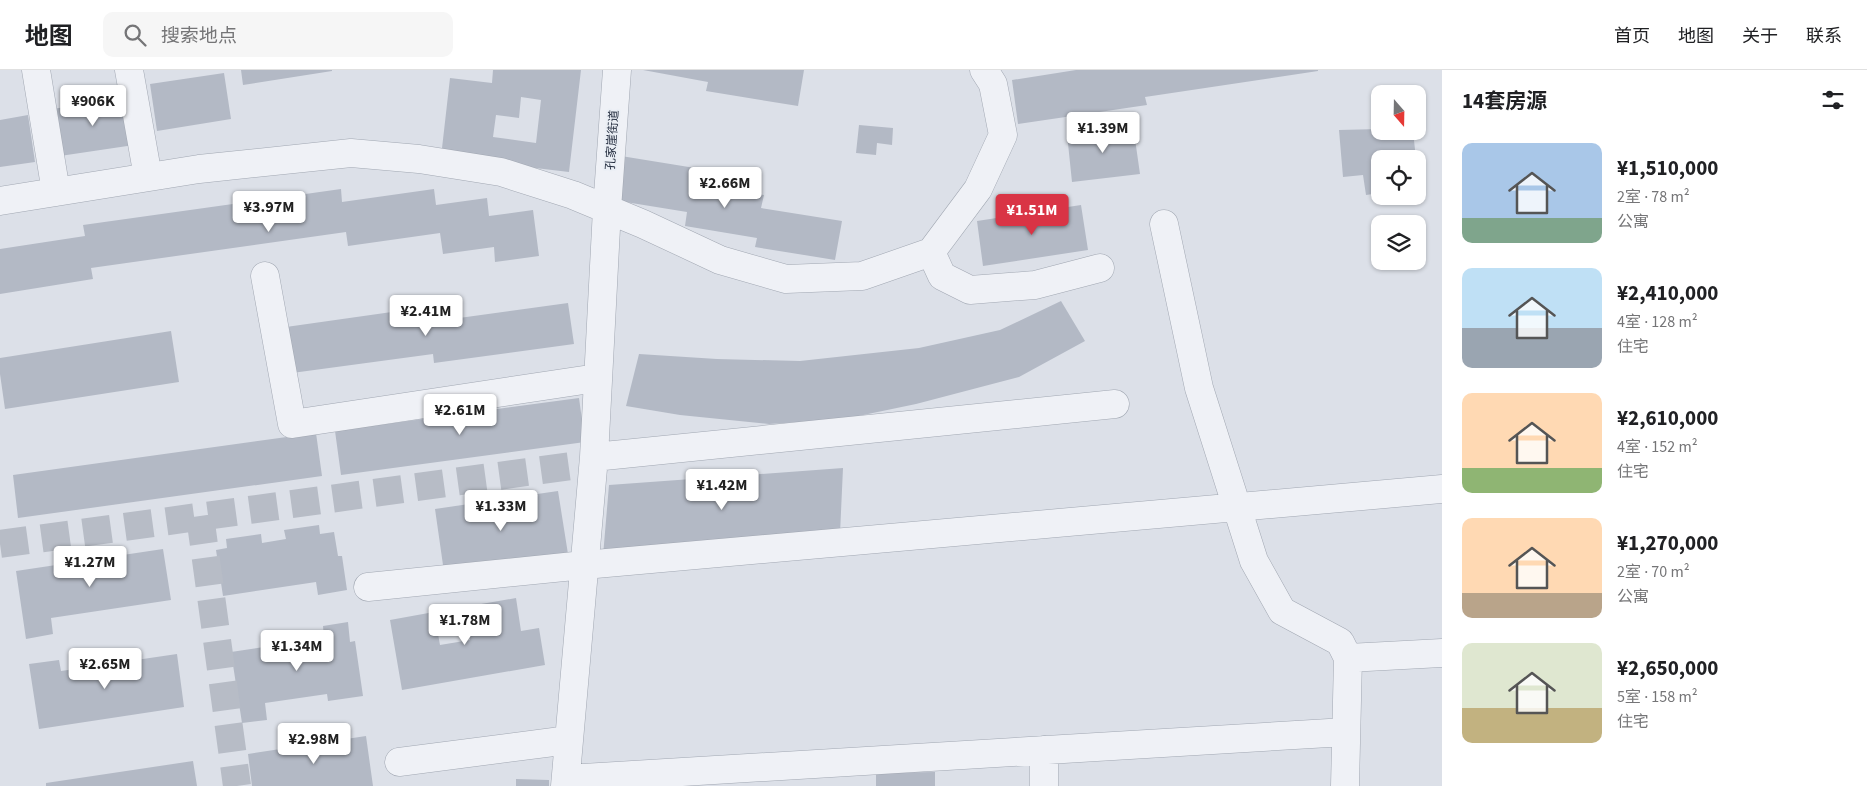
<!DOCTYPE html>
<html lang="zh">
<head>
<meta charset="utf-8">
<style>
	:root { --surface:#fff; --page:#f6f6f6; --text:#202124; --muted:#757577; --line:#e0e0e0; --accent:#d93445 }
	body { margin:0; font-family:"Source Sans 3","Noto Sans SC",sans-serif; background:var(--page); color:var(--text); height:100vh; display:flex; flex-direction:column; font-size:19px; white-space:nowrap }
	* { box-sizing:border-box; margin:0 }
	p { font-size:16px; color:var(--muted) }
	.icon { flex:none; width:28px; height:28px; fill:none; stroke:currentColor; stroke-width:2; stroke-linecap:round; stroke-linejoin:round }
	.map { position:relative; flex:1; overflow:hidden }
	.sheet { display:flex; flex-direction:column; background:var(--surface); width:425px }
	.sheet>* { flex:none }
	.needle { width:32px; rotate:160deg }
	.fabs { position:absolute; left:1371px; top:15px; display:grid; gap:10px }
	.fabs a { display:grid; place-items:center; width:55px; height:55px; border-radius:10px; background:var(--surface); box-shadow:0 1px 4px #0004; font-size:25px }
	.price { position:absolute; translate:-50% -42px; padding:0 11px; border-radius:5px; background:#fff; color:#222; font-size:16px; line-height:32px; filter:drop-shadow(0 1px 2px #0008) }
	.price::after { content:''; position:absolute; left:50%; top:30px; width:15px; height:11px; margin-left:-8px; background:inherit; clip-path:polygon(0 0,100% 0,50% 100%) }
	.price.active { background:var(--accent); color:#fff }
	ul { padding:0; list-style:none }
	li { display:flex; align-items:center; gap:15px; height:125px; padding:0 20px }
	li span { display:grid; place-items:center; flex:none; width:140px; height:100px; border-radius:10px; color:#555 }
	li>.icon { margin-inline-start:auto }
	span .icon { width:60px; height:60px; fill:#fffc; stroke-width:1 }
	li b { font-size:21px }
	h2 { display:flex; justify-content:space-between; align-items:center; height:60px; padding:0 20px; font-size:21px }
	header { display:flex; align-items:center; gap:30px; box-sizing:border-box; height:70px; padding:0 25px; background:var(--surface); border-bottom:1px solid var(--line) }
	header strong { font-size:24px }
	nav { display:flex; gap:28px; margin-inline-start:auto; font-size:18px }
	.search { width:350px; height:45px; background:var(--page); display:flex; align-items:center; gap:12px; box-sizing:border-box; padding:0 18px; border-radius:10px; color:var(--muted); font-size:19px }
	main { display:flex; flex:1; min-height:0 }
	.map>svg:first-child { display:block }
	.building { fill:#b3b9c5; fill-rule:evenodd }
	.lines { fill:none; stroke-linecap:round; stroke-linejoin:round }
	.minor-tunnel { stroke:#b7bcc6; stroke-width:28; stroke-dasharray:28 14; stroke-linecap:butt }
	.minor-casing { stroke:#a1a7b2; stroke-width:29 }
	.minor { stroke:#eff1f6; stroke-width:28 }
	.labels { text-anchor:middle; stroke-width:4; stroke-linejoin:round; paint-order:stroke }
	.street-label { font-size:12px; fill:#242d3f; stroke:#ebeff5 }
</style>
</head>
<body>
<header>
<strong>地图</strong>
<div class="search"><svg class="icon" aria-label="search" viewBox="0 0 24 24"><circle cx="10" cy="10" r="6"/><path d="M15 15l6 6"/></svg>搜索地点</div>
<nav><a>首页</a><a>地图</a><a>关于</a><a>联系</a></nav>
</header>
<main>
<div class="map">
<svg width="1442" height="716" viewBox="0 0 1442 716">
	<rect width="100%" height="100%" fill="#dce0e8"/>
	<path class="building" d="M241 0H332V1L243 15Z
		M493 0H581L569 102 441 87 450 8 492 13ZM521 27 541 30 536 73 493 67 496 45 519 48Z
		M643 0H804L798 36 706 21 708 12Z
		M1076 0H1318V1L1145 27 1147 35 1018 54 1012 10Z
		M224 3 231 49 157 61 150 14Z
		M127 28 134 75 60 86 52 39Z
		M28 45 35 92 0 97V50Z
		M859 55 893 58 892 75 877 73 876 85 856 83Z
		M1133 55 1140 104 1072 112 1067 64Z
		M1380 59V61H1413L1416 89H1380V123L1366 125 1363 105 1343 107 1339 60Z
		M621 86 695 98 692 114 764 125 761 138 842 151 835 190 755 177 757 168 685 156 687 142 613 130Z
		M341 119 342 132 434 119 436 135 487 128 489 146 533 140 539 186 495 192 494 177 443 184 440 163 348 176 346 162 91 198 93 209 0 224V179L85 166 83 155Z
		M1081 135 1088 180 983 196 977 151Z
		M1061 231 1085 271 1019 307 916 334 844 349 769 354 680 345 626 336 639 284 717 289 800 291 919 278 1000 260Z
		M568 233 574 274 434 293 433 284 292 303 286 257 427 237 430 252Z
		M171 261 179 312 5 339 0 304V288Z
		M579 328 585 372 341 405 335 361Z
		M316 363 322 406 18 448 13 405Z
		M843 398 840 464 603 486 609 415Z
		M558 421 568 484 444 502 435 439Z
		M319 455 320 464 334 462 338 486H342L347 520 318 525 316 512 223 526 216 480 227 478 226 469 261 464 262 473 286 469 284 460Z
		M163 479 171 530 51 548 53 564 26 569 16 501Z
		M516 528 521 561 539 558 545 595 402 620 390 550 434 542 440 575 470 570 464 537Z
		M348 552 350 572 355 571 363 626 328 631 327 624 265 633 267 650 242 653 231 582 324 568 323 556Z
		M177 584 184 637 39 659 29 594 59 590 61 601Z
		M366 666 373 716H252L248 684Z
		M193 691 197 716H46V713Z
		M935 702V716H876V703Z
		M516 709 549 710V716H516Z"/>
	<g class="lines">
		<path class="minor-tunnel" d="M200 446 237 716
			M0 474 593 393"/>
		<g class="minor-casing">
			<path id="minor" d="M36 0 56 122
				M129 0 148 107
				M0 131 199 99 351 83 419 89 501 102 573 125 643 154 720 190 786 209 862 206 931 182 978 119 1003 65 993 14 984 0
				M1164 154 1199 318 1254 491 1282 541 1340 572 1348 588 1442 583
				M931 182 942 206 970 220 1035 215 1100 198
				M265 206 292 354 597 308
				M594 387 1115 334
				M368 517 584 495 1442 419
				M399 692 569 670
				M566 709 1346 662
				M565 716 594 387 607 139 617 0
				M1044 716V680
				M1345 716 1348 588"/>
		</g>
		<use href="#minor" class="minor"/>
	</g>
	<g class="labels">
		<g class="street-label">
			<text transform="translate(612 70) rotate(-86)" y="4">孔家崖街道</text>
		</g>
	</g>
</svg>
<div class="fabs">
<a><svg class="needle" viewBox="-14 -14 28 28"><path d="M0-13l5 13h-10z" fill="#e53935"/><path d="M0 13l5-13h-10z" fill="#757577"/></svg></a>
<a><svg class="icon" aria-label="locate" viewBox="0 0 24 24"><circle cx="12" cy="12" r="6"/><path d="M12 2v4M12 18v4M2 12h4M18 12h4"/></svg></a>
<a><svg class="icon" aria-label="layers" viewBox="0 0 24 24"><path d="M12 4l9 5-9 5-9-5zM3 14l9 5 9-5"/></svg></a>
</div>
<b class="price" style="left:93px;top:57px">¥906K</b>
<b class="price" style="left:1103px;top:84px">¥1.39M</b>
<b class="price" style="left:725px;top:139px">¥2.66M</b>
<b class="price" style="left:269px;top:163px">¥3.97M</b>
<b class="price active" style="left:1032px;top:166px">¥1.51M</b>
<b class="price" style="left:426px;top:267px">¥2.41M</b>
<b class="price" style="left:460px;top:366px">¥2.61M</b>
<b class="price" style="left:722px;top:441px">¥1.42M</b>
<b class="price" style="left:501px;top:462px">¥1.33M</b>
<b class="price" style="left:90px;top:518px">¥1.27M</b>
<b class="price" style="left:465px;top:576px">¥1.78M</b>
<b class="price" style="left:297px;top:602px">¥1.34M</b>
<b class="price" style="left:105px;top:620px">¥2.65M</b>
<b class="price" style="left:314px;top:695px">¥2.98M</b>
</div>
<section class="sheet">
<h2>14套房源<svg class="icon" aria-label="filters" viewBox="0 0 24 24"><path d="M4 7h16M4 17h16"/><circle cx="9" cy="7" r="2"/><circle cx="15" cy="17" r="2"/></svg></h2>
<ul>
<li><span style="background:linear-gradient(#a9c7e8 75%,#7fa58c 0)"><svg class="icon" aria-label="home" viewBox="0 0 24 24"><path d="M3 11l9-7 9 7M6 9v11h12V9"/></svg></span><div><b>¥1,510,000</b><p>2室 · 78 m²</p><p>公寓</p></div></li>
<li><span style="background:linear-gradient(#bfe0f5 60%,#9aa5b1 0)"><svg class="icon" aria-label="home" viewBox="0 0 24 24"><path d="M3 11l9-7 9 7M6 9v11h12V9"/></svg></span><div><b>¥2,410,000</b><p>4室 · 128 m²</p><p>住宅</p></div></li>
<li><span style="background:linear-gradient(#ffd9b3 75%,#8fb573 0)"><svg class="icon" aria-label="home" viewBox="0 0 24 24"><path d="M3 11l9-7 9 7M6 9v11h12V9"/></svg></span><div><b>¥2,610,000</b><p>4室 · 152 m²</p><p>住宅</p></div></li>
<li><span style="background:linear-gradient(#ffd9b3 75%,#b9a48a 0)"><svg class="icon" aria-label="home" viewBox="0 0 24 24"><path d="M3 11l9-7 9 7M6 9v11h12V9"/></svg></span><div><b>¥1,270,000</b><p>2室 · 70 m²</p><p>公寓</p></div></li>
<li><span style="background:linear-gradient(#dfe7d0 65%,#c2b280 0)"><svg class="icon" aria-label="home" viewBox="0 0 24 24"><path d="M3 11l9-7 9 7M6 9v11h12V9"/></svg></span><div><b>¥2,650,000</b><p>5室 · 158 m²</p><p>住宅</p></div></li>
</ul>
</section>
</main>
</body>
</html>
